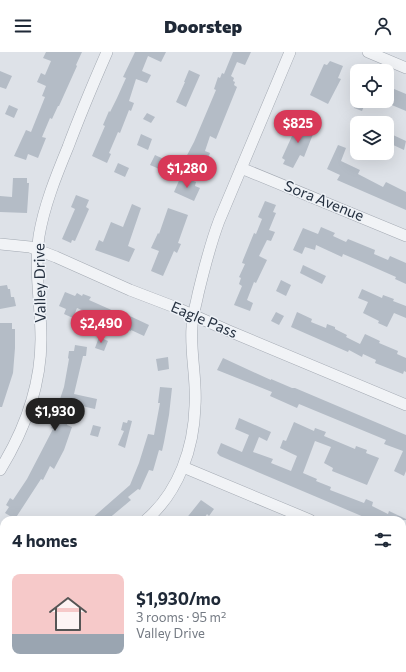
<!DOCTYPE html>
<html lang="en">
<head>
<meta charset="utf-8">
<style>
	:root { --surface:#fff; --page:#f6f6f7; --text:#1f2937; --muted:#747a83; --accent:#d83858 }
	body { margin:0; font-family:Commissioner,sans-serif; background:var(--page); color:var(--text); height:100vh; display:flex; flex-direction:column; font-size:15px; white-space:nowrap }
	* { box-sizing:border-box; margin:0 }
	p { font-size:13px; color:var(--muted) }
	.icon { flex:none; width:22px; height:22px; fill:none; stroke:currentColor; stroke-width:2; stroke-linecap:round; stroke-linejoin:round }
	.map { position:relative; flex:1; overflow:hidden }
	.sheet { position:absolute; left:0px; top:464px; width:406px; height:156px; display:flex; flex-direction:column; background:var(--surface); border-radius:12px 12px 0 0; box-shadow:0 4px 16px #0002 }
	.sheet>* { flex:none }
	.buttons { position:absolute; left:350px; top:12px; display:grid; gap:8px }
	.buttons a { display:grid; place-items:center; width:44px; height:44px; border-radius:8px; background:var(--surface); box-shadow:0 4px 16px #0002; font-size:20px }
	.price { position:absolute; translate:-50% -34px; padding:0 9px; border-radius:14px; background:var(--accent); color:#fff; font-size:13px; line-height:26px; filter:drop-shadow(0 1px 2px #0008) }
	.price::after { content:''; position:absolute; left:50%; top:24px; width:12px; height:9px; margin-left:-6px; background:inherit; clip-path:polygon(0 0,100% 0,50% 100%) }
	.price.on { background:#222; color:#fff }
	ul { padding:0; list-style:none }
	li { display:flex; align-items:center; gap:12px; height:100px; padding:0 12px }
	li span { display:grid; place-items:center; flex:none; width:112px; height:80px; border-radius:8px; color:#555 }
	li>.icon { margin-inline-start:auto }
	span .icon { width:48px; height:48px; fill:#fffc; stroke-width:1 }
	li b { font-size:17px }
	h2 { display:flex; justify-content:space-between; align-items:center; height:48px; padding:0 12px; font-size:17px }
	header { display:flex; justify-content:space-between; align-items:center; height:52px; padding:0 12px; background:var(--surface); font-size:18px; font-weight:800 }
	.map>svg:first-child { display:block }
	.building { fill:#b4bcc6 }
	.lines { fill:none; stroke-linecap:round; stroke-linejoin:round }
	.minor-casing { stroke:#a3a9b2; stroke-width:12 }
	.minor { stroke:#f1f3f6; stroke-width:11 }
	.labels { text-anchor:middle; stroke-width:3; stroke-linejoin:round; paint-order:stroke }
	.street-label { font-size:15px; fill:#263140; stroke:#edf1f6 }
</style>
</head>
<body>
<header><svg class="icon" aria-label="menu" viewBox="0 0 24 24"><path d="M4 6h16M4 12h16M4 18h16"/></svg>Doorstep<svg class="icon" aria-label="person" viewBox="0 0 24 24"><circle cx="12" cy="8" r="4"/><path d="M4 21q1-7 8-7t8 7"/></svg></header>
<div class="map">
<svg width="406" height="620" viewBox="0 0 406 620">
	<rect width="100%" height="100%" fill="#dee2e8"/>
	<path class="building" d="M46 0H82L76 13 77 14 59 54H58L52 67 50 66 42 85 46 86 38 106 28 102 26 108 14 104 26 78 31 80 45 45 42 44 46 34 37 30 41 21 45 23 51 9 43 6Z
		M135 0H166L161 10 148 4 142 19 151 23 147 31 136 27 129 49 134 51 131 59 129 58 120 81 118 80 109 101 111 102 107 111 92 104 105 74 103 73 109 59 110 60 117 46 126 26 123 25Z
		M233 0H251L245 13 237 10 231 24 234 26 233 29 235 30 234 33 237 35 216 87 210 84 205 99 210 101 207 109 204 108 201 114 185 107 194 90 216 38 214 37 218 25 220 26 222 21 224 22Z
		M330 9 343 14 338 26 341 27 328 52 310 43 324 12 327 13Z
		M189 18 200 23 186 55 176 50 185 30H184Z
		M0 19 12 24 6 37 0 35Z
		M387 34 406 42V59L387 51Z
		M357 49H366L362 59 354 56Z
		M9 53 18 57 14 66 5 62Z
		M147 61 155 65 151 71 143 67Z
		M299 70 315 77 304 105 300 103 293 116 283 112 285 108 282 106 292 84 291 83 294 75 296 76Z
		M141 82 152 87 148 98 137 93Z
		M393 83 406 89 404 98 389 91Z
		M338 93 346 96 341 109 360 118 358 122 383 135 386 130 406 140V158L337 128 340 123 327 117Z
		M155 103 168 109 164 119 150 113Z
		M118 111 129 116 125 125 114 120Z
		M181 124 196 130 195 134 200 136 194 149 174 140Z
		M13 126H27V131H29L27 161 0 160V144L12 145Z
		M76 143 89 148 86 155 89 157 75 189 72 188 71 191 62 187 75 157 71 155Z
		M265 149 276 153 273 160 276 161 269 178 275 180 271 189 267 188 259 204 267 208 256 231 254 230 247 248 253 251 250 259 234 253 242 234 239 232 241 226 239 225 245 212 242 211 243 208 254 181 256 182 262 167 258 165Z
		M132 152 141 156 128 194 135 197 129 210 95 198 99 188 103 190 111 170 123 175Z
		M168 156 188 163 178 191 181 192 177 201 174 199 163 224 151 219 159 199 151 196 158 181 159 182Z
		M321 175 335 181 333 184 346 190 348 187 375 198 374 202 388 208 390 204 406 211V232L395 227 396 225 362 210 343 202 342 205 316 193 315 198 305 195 302 202 293 198 303 176 318 182Z
		M303 213 326 224 322 232 300 221Z
		M281 228 291 233 286 244 276 239Z
		M7 233 8 237H10L11 245H14L16 254 0 257V234Z
		M362 237 382 246 383 243 394 247 393 249 406 254V266L394 261 387 275 378 271 379 269 363 261 368 250 358 246Z
		M65 240 75 244 77 241 82 244 83 242 91 245 89 248 116 260 117 258 149 273 144 284 131 278V279L77 256 73 266 64 262 66 257 59 254Z
		M276 260 284 264 279 273 271 269Z
		M297 260 312 267 311 270 326 276 327 272 335 275V277L347 283 346 285 360 292 365 282 380 289 379 291 398 299 397 302 406 306V320L404 319 403 322 375 311 376 308 363 302 362 305 349 298 348 300 291 275Z
		M0 271H12V277H15V296L13 321 2 355H0Z
		M99 285 108 289 104 299 95 296Z
		M75 293 87 295 86 304H83L74 342 97 347 95 357 73 352 67 373 72 375 64 398 54 417 50 414 43 428 41 427 15 467 5 461 9 455 6 453 10 446 13 448 27 427 53 377 51 376 54 368H56L60 353H58L64 335 69 307 68 306 69 299H74Z
		M168 305 169 317 158 319 156 307Z
		M223 306 271 328V327L292 336H295L406 383V419L404 424 394 419 403 399 384 392 386 388 299 352 297 356 270 344 272 340 217 318Z
		M160 335 172 336 169 363 164 390 162 399 159 398 153 419 149 418 140 438 138 437 128 445 131 448 107 468H90L130 433 139 411 148 382 154 383 160 351H158Z
		M239 366 271 380 267 389 259 385 253 400 273 407 271 411 291 419 297 404 280 396 283 388 286 389 294 370 314 379 315 376 326 380 324 384 355 397 356 394 367 398 366 401 379 406 367 433 332 419 333 416 324 411 331 395 315 389 303 421 317 427 316 429 331 435 330 438 364 451 366 447 373 450 372 454 388 462 389 459 406 467V468H383L373 464 371 468 220 404 217 401 221 391 242 400 249 383 235 377Z
		M128 368 132 369 125 396 118 393 124 379 121 378 123 370 127 371Z
		M93 373 101 375 98 385 90 383Z
		M201 448 214 457 209 464 207 462 203 468H185Z"/>
	<g class="lines">
		<g class="minor-casing">
			<path id="minor" d="M368 0 406 16
				M241 116 406 184
				M0 192 30 195 56 205 130 238 177 256 229 279 406 353
				M183 415 310 468
				M0 418C24 379 41 333 41 287 41 253 34 219 39 184 44 154 56 124 68 95 80 63 93 32 107 0
				M146 468C179 440 194 395 195 354 197 328 190 301 192 275 192 264 196 253 198 242 204 217 210 193 219 169L290 0
				M402 506 406 508
				M42 616 45 620
				M296 616 306 620"/>
		</g>
		<use href="#minor" class="minor"/>
	</g>
	<g class="labels">
		<g class="street-label">
			<text transform="translate(324 149) rotate(22)" y="5">Sora Avenue</text>
			<text transform="translate(40 231) rotate(-91)" y="5">Valley Drive</text>
			<text transform="translate(204 268) rotate(23)" y="5">Eagle Pass</text>
		</g>
	</g>
</svg>
<div class="buttons">
<a><svg class="icon" aria-label="locate" viewBox="0 0 24 24"><circle cx="12" cy="12" r="6"/><path d="M12 2v4M12 18v4M2 12h4M18 12h4"/></svg></a>
<a><svg class="icon" aria-label="layers" viewBox="0 0 24 24"><path d="M12 4l9 5-9 5-9-5zM3 14l9 5 9-5"/></svg></a>
</div>
<b class="price" style="left:298px;top:92px">$825</b>
<b class="price" style="left:187px;top:137px">$1,280</b>
<b class="price" style="left:101px;top:292px">$2,490</b>
<b class="price on" style="left:55px;top:380px">$1,930</b>
<section class="sheet">
<h2>4 homes<svg class="icon" aria-label="filters" viewBox="0 0 24 24"><path d="M4 7h16M4 17h16"/><circle cx="9" cy="7" r="2"/><circle cx="15" cy="17" r="2"/></svg></h2>
<ul>
<li><span style="background:linear-gradient(#f6c9c9 75%,#9aa5b1 0)"><svg class="icon" aria-label="home" viewBox="0 0 24 24"><path d="M3 11l9-7 9 7M6 9v11h12V9"/></svg></span><div><b>$1,930/mo</b><p>3 rooms · 95 m²</p><p>Valley Drive</p></div></li>
</ul>
</section>
</div>
</body>
</html>
